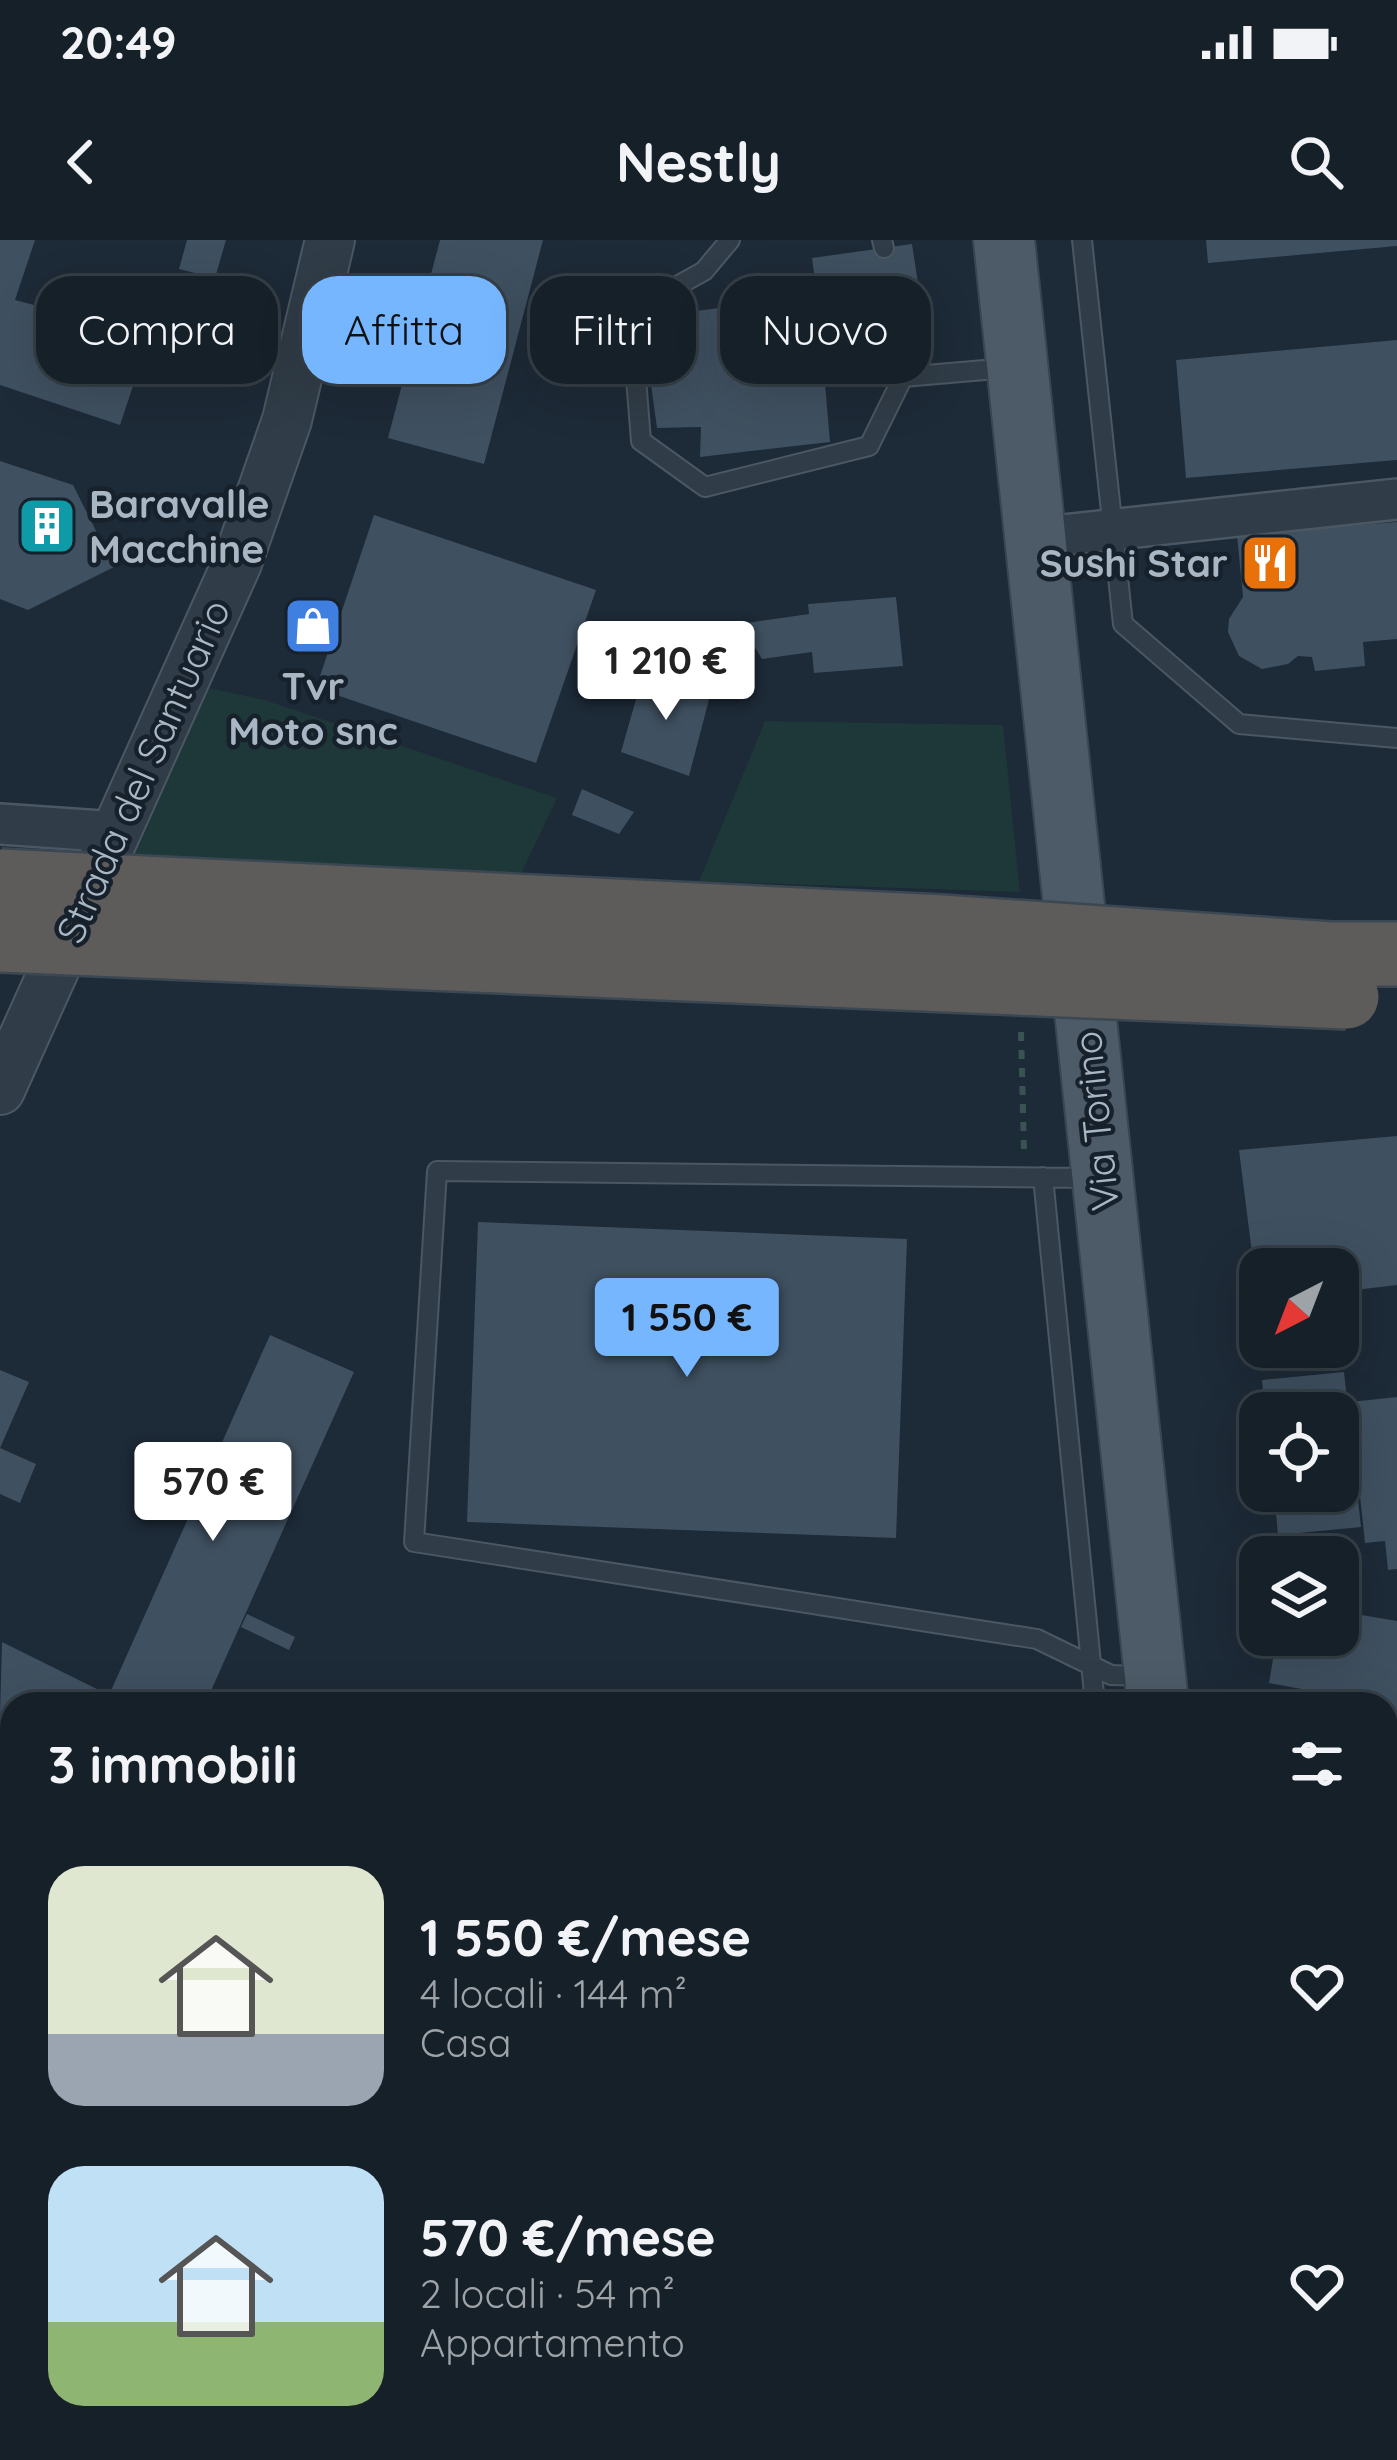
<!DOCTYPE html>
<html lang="it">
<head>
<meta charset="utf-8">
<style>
	:root { --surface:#162029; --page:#1f2831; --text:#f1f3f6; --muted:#9ea3a8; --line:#353e46; --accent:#75b6ff }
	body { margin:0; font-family:Quicksand,sans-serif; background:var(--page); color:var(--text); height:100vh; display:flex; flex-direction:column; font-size:45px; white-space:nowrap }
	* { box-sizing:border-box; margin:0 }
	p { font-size:39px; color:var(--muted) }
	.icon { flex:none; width:66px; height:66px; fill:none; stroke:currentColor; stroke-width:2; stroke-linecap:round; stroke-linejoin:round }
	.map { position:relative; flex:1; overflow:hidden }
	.panel { position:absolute; left:0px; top:1452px; width:1398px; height:768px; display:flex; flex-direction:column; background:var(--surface); border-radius:36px 36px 0 0; box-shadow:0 12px 48px #0002,0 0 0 3px var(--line) }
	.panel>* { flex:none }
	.top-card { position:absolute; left:36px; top:36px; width:1326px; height:108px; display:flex; gap:24px }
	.needle { width:78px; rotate:222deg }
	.tools { position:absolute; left:1239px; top:1008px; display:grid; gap:24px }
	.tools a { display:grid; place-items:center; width:120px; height:120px; border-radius:24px; background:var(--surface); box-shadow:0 12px 48px #0002,0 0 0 3px var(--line); font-size:60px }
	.price { position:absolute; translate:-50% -102px; padding:0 27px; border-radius:12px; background:#fff; color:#222; font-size:39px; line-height:78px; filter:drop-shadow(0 3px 6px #0008) }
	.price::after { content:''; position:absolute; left:50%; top:72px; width:36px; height:27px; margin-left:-18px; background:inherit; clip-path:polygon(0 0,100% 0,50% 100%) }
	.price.selected { background:var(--accent); color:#111 }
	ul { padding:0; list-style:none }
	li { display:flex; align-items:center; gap:36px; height:300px; padding:0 48px }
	li span { display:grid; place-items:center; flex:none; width:336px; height:240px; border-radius:36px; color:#555 }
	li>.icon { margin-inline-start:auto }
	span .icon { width:144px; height:144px; fill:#fffc; stroke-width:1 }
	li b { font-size:51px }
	h2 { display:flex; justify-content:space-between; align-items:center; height:144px; padding:0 48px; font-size:51px }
	.chip { padding:0 42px; border-radius:36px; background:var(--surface); box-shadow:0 12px 48px #0002,0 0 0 3px var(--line); font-size:42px; line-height:108px }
	.chip.selected { background:var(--accent); color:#111 }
	.status { display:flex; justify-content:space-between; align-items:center; height:84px; padding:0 60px; background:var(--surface); direction:ltr }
	.status svg { height:33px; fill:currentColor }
	header { display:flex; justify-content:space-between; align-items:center; height:156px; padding:0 48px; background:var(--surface); font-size:54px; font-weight:700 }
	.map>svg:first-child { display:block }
	.green { fill:#1e3738 }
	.building { fill:#3f5060 }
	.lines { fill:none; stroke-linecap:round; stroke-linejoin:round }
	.service-casing { stroke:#4b5763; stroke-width:22 }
	.minor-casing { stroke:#4b5763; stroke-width:44 }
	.tertiary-casing { stroke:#4b5763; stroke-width:52 }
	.primary-casing { stroke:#394551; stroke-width:64 }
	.trunk-casing { stroke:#3b4752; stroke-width:68 }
	.path { stroke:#395352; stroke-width:6; stroke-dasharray:9 9; stroke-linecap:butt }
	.service { stroke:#303c47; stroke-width:18 }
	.minor { stroke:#303c47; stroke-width:39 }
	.tertiary { stroke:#303c47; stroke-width:48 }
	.primary { stroke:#4d5b68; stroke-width:60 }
	.trunk { stroke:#5e5c5a; stroke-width:63 }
	.trunk-bridge-casing { stroke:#3b4752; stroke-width:68; stroke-linecap:butt }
	.trunk-bridge { stroke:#5e5c5a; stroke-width:63 }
	.labels { text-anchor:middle; stroke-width:9; stroke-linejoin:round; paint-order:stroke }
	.poi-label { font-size:39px; font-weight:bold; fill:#a9b7c5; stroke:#16212c; text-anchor:start }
	.street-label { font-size:39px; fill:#a9b7c5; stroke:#16212c }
</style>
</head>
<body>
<div class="status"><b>20:49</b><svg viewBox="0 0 49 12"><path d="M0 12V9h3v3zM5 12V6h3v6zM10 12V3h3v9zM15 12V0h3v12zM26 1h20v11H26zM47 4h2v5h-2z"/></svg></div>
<header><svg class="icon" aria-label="back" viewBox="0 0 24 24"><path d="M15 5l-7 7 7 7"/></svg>Nestly<svg class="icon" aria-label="search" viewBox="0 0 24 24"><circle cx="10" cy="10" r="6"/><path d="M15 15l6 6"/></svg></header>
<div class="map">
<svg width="1397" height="2220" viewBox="0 0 1397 2220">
	<rect width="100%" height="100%" fill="#1d2a37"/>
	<path class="green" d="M204 447 265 460 557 558 521 634 130 621Z
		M765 481 1003 485 1020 652 699 641Z"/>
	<path class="building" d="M0 0H35L15 60 201 109 194 141 139 128 120 185 0 145Z
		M187 0H226L215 38 179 29Z
		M440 0H543L484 224 388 198Z
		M1206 0H1397V6L1208 23Z
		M912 4 923 76 846 86 824 132 830 202 700 217 701 187 657 188 646 108 663 107 662 90H680L681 73 727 67 732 104 743 103 750 138H792L815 91 822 89 812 18Z
		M1397 100V220L1186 238 1176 120Z
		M0 221 73 245 114 327 28 370 0 359Z
		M374 275 596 350 536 523 316 448Z
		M1397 282V399L1363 402 1365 426 1315 431 1312 417 1298 416 1288 424 1262 429 1239 416 1228 392 1229 379 1243 357 1237 295Z
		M896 357 903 426 814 433 812 412 762 419 740 384 809 374 808 364Z
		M644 431 711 452 689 536 621 512Z
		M582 549 634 572 619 594 572 575Z
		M1397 896V1045L1338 1052V1029H1260L1257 1053 1239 910Z
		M478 982 907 999 896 1298 467 1282Z
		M270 1095 354 1132 205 1464H12V1480L0 1474 2 1402 109 1455Z
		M0 1130 29 1142 0 1208 36 1224 20 1263 0 1254Z
		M1344 1132 1361 1287 1278 1295 1274 1251H1338V1173H1265L1262 1140Z
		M1397 1157V1329L1388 1330 1385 1301 1365 1303 1350 1162Z
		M1338 1371 1397 1381V1549L1386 1547V1464H1304L1307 1450 1269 1443 1277 1395H1338Z
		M247 1374 295 1397 289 1410 241 1387Z
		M1397 1671V2078L1386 2079V1702L1392 1701 1389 1672Z
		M10 1981 12 2208H297L295 2220H0V2031Z
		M1386 2151H1397V2202H1386Z
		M583 2208H715L713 2220H581Z
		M800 2208 946 2210 1058 2208 1055 2220H797Z"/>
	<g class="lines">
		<g class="service-casing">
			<path id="service" d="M730 0 704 31 668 51 633 101 641 201 705 247 869 206 903 137
				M882 0 884 8
				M1082 0 1123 384 1239 484 1397 498
				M894 79 903 137 1008 128
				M1043 937 1095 1464
				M1096 938 437 931 414 1302 1037 1399 1111 1435 1145 1436
				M1386 1570 1397 1572"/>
		</g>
		<g class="minor-casing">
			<path id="minor" d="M1035 298 1397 259
				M0 584 116 592"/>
		</g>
		<g class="tertiary-casing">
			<path id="tertiary" d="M0 850 237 323 287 180 330 0"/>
		</g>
		<g class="primary-casing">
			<path id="primary" d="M1004 0 1158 1464
				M1233 2208 1234 2220"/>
		</g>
		<g class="trunk-casing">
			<path id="trunk" d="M1333 714H1397"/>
		</g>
		<path class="path" d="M1021 792 1024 911
			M1163 2208 1166 2220"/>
		<use href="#service" class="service"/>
		<use href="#minor" class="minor"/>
		<use href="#tertiary" class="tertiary"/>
		<use href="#primary" class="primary"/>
		<use href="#trunk" class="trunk"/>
		<g class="trunk-bridge-casing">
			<path id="trunk-bridge" d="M0 641 942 687 1331 714
				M0 700 1347 757"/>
		</g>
		<use href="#trunk-bridge" class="trunk-bridge"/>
	</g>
	<defs>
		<g id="building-square" transform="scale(3)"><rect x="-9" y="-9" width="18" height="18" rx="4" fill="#0f9aa8" stroke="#16212c"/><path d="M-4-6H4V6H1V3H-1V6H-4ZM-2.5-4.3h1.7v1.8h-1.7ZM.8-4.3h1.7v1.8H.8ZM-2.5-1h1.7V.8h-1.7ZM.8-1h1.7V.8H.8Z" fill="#fff"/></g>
		<g id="restaurant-square" transform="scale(3)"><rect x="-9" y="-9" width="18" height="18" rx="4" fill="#e8710a" stroke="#16212c"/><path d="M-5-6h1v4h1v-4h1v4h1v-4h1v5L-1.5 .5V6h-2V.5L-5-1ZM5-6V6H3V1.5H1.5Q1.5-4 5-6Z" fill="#fff"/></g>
		<g id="shop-square" transform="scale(3)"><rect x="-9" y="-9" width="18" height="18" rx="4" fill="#3f7fe0" stroke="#16212c"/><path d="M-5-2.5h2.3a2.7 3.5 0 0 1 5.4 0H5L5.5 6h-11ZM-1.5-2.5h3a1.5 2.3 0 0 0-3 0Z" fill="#fff"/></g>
	</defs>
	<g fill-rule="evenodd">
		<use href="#building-square" x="47" y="286"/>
		<use href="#restaurant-square" x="1270" y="323"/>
		<use href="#shop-square" x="313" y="386"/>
	</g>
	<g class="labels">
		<g class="poi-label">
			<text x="89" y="278">Baravalle<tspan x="89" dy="45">Macchine</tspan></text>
			<text x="1228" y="337" text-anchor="end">Sushi Star</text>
			<text x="313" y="460" text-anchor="middle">Tvr<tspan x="313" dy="45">Moto snc</tspan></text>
		</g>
		<g class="street-label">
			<text transform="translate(143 531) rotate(-66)" y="14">Strada del Santuario</text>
			<text transform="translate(1096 881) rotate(-96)" y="14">Via Torino</text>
		</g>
	</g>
</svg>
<div class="tools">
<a><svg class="needle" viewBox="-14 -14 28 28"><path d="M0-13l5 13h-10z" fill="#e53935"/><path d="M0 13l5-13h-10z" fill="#9ea3a8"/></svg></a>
<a><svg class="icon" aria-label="locate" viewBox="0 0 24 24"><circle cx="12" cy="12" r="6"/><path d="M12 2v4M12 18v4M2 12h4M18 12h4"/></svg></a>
<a><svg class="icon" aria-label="layers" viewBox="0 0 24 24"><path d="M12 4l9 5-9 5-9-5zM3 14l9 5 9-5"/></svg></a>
</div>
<b class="price" style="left:666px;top:483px">1 210 €</b>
<b class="price selected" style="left:687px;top:1140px">1 550 €</b>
<b class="price" style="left:213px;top:1304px">570 €</b>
<div class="top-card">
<a class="chip">Compra</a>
<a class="chip selected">Affitta</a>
<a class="chip">Filtri</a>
<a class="chip">Nuovo</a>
</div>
<section class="panel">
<h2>3 immobili<svg class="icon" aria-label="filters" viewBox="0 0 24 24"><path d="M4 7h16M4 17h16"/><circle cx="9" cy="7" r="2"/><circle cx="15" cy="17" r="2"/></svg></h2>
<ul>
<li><span style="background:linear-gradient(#dfe7d0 70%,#9aa5b1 0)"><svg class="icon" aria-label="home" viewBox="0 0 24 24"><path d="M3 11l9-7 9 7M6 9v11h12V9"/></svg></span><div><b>1 550 €/mese</b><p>4 locali · 144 m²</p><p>Casa</p></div><svg class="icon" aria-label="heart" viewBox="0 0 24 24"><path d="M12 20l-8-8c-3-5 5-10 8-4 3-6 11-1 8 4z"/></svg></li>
<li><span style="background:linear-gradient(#bfe0f5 65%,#8fb573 0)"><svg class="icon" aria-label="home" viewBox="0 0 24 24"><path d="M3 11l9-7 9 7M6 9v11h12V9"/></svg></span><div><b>570 €/mese</b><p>2 locali · 54 m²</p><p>Appartamento</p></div><svg class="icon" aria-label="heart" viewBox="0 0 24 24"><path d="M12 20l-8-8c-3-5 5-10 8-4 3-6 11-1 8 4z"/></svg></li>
</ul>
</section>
</div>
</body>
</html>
